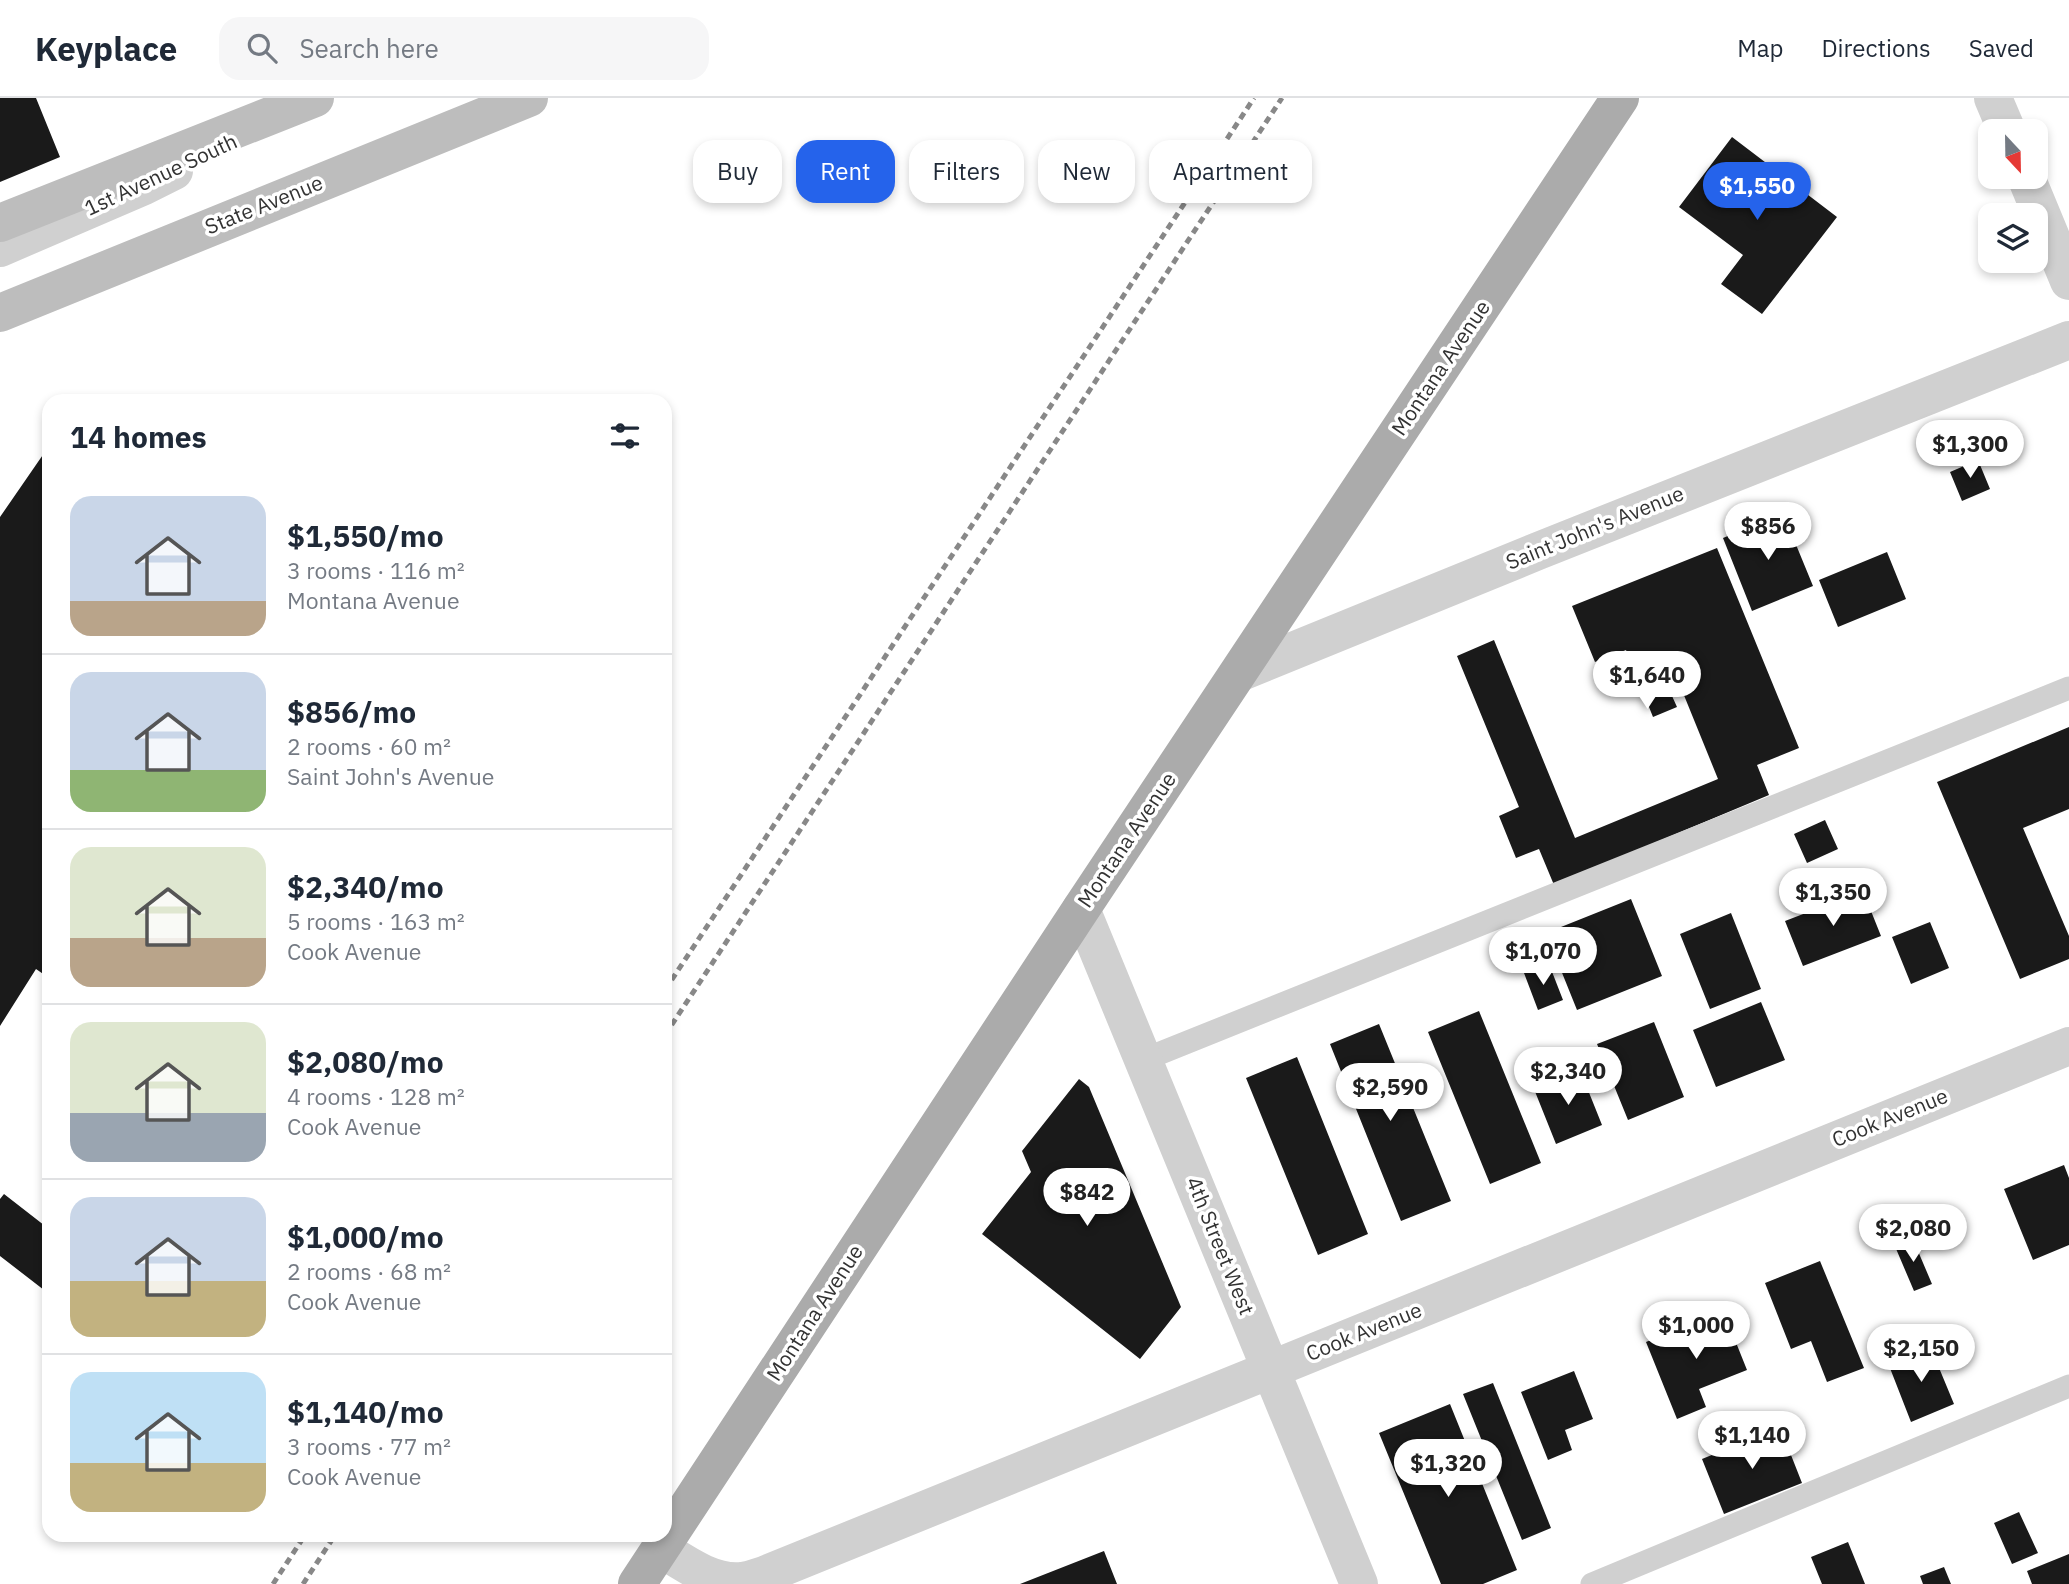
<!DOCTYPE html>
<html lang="en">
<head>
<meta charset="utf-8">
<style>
	:root { --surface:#fff; --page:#f6f6f7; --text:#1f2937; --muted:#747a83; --line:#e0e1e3; --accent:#2563eb }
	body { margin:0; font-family:"IBM Plex Sans",sans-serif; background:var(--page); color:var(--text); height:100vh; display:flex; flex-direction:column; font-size:26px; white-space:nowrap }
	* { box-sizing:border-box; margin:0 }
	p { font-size:23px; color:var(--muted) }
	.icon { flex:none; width:38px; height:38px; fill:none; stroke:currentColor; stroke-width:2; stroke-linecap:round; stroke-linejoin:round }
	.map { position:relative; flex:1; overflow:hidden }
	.details { position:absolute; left:42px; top:296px; width:630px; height:1148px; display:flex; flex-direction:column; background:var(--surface); border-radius:21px; box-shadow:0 4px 10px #0003 }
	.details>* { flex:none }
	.hud { position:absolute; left:693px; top:42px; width:665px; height:63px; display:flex; gap:14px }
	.needle { width:46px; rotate:158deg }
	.controls { position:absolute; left:1978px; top:21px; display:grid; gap:14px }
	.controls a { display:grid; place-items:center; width:70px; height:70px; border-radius:14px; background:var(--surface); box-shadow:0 4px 10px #0003; font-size:35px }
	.price { position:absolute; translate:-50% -60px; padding:0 16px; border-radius:24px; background:#fff; color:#222; font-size:23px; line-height:46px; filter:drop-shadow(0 2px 4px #0008) }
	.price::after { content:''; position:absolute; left:50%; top:42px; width:21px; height:16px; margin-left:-10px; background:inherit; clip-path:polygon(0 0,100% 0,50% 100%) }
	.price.current { background:var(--accent); color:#fff }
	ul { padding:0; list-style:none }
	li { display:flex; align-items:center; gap:21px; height:175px; padding:0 28px }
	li+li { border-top:2px solid var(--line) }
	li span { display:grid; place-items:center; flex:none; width:196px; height:140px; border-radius:21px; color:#555 }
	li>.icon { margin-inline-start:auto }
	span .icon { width:84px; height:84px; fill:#fffc; stroke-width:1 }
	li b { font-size:30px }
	h2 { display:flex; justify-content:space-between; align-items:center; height:84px; padding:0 28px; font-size:30px }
	.tag { padding:0 24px; border-radius:21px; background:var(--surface); box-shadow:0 4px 10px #0003; font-size:24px; line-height:63px }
	.tag.current { background:var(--accent); color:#fff }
	header { display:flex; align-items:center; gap:42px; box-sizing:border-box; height:98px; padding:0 35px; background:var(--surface); border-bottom:2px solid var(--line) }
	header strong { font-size:33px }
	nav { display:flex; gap:38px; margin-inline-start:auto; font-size:24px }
	.search { width:490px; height:63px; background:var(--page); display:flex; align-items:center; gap:18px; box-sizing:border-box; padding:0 24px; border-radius:21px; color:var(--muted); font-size:26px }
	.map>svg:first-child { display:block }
	.building { fill:#1a1a1a }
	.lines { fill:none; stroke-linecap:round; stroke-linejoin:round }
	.service { stroke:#d0d0d0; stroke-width:23 }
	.minor { stroke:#d0d0d0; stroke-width:38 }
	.tertiary { stroke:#d0d0d0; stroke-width:38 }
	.secondary { stroke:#bdbdbd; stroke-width:38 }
	.primary { stroke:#ababab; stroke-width:38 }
	.rail { stroke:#888; stroke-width:5; stroke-dasharray:7 5; stroke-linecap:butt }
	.labels { text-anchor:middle; stroke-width:7; stroke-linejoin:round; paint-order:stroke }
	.street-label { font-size:21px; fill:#333; stroke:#fff }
</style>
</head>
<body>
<header>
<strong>Keyplace</strong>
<div class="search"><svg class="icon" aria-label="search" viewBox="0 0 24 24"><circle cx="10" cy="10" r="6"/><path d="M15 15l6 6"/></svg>Search here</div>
<nav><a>Map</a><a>Directions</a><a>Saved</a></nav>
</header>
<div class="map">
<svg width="2069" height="1486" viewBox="0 0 2069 1486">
	<rect width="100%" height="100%" fill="#fff"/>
	<path class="building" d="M0 0H36L60 59 0 84Z
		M1732 39 1837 119 1762 216 1721 186 1743 157 1679 109Z
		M49 348V880L36 871 0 928V419Z
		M1978 362 1990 391 1962 403 1950 374Z
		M1783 415 1813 488 1752 513 1723 440Z
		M1717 450 1799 650 1757 667 1769 697 1554 787 1539 751 1516 760 1499 718 1519 709 1457 558 1494 542 1575 740 1718 681 1679 585 1668 589 1677 609 1653 619 1626 552 1595 564 1572 508Z
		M1887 454 1906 501 1838 529 1819 482Z
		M2069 629V711L2023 730 2069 838V861L2020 881 1937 684Z
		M1825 722 1838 751 1807 765 1794 736Z
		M1863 793 1881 838 1803 868 1785 823Z
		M1631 801 1662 878 1577 912 1546 835Z
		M1731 815 1761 891 1710 911 1680 836Z
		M1930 824 1949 870 1911 886 1892 839Z
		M1549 866 1563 902 1538 912 1524 875Z
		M1761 904 1785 962 1716 989 1693 932Z
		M1479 913 1541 1065 1490 1086 1428 934Z
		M1654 924 1684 999 1628 1022 1597 946Z
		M1379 926 1451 1103 1401 1123 1330 946Z
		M1297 959 1368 1136 1318 1157 1246 980Z
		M1580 972 1602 1027 1556 1046 1534 991Z
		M1079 981 1089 989 1181 1209 1140 1261 982 1136 1031 1074 1022 1053Z
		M2064 1067 2069 1080V1147L2033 1162 2004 1091Z
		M4 1096 49 1131V1186L44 1192 0 1158V1101Z
		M1912 1139 1932 1186 1914 1193 1894 1146Z
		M1820 1163 1864 1270 1827 1284 1811 1243 1791 1251 1765 1185Z
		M1723 1212 1747 1272 1699 1291 1706 1309 1677 1321 1646 1244Z
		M1930 1248 1954 1306 1911 1324 1888 1265Z
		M1574 1273 1593 1321 1565 1332 1572 1352 1548 1362 1521 1294Z
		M1493 1285 1551 1430 1522 1442 1463 1296Z
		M1450 1306 1517 1472 1483 1486H1441L1379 1335Z
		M1780 1329 1802 1385 1724 1416 1702 1361Z
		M2019 1414 2038 1455 2012 1466 1994 1425Z
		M1848 1444 1865 1486H1822L1811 1459Z
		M1104 1453 1117 1486H1020Z
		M2069 1456V1486H2032L2027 1473Z
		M1944 1469 1951 1486H1923L1920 1478Z"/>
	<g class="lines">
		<path class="service" d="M1143 962 2069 590
			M1592 1486 2069 1288"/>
		<path class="minor" d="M1239 575 1538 453 2069 242
			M1081 811 1359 1486
			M660 1450C684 1465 712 1486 742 1483 750 1482 757 1479 764 1477L2069 948"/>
		<path class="tertiary" d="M1993 0 2007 33
			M2026 79 2069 183
			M0 150 144 88 174 73"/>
		<path class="secondary" d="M0 125 315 0
			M0 215 529 0"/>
		<path class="primary" d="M637 1486 1081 811 1620 0"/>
		<path class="rail" d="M665 892 1254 0
			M665 937 1282 0
			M273 1486 305 1437
			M303 1486 335 1437"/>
	</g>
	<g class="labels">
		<g class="street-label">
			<text transform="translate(161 77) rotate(-25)" y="7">1st Avenue South</text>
			<text transform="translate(264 107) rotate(-22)" y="7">State Avenue</text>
			<text transform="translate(1441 270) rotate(-56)" y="7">Montana Avenue</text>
			<text transform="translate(1595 430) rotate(-22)" y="7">Saint John's Avenue</text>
			<text transform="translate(1127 742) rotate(-56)" y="7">Montana Avenue</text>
			<text transform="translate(1890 1020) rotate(-22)" y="7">Cook Avenue</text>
			<text transform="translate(1220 1148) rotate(68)" y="7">4th Street West</text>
			<text transform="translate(815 1215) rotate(-57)" y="7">Montana Avenue</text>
			<text transform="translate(1364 1234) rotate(-22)" y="7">Cook Avenue</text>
		</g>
	</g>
</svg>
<div class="controls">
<a><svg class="needle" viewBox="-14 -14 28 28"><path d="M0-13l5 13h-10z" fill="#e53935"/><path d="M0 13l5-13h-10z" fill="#747a83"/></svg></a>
<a><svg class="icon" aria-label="layers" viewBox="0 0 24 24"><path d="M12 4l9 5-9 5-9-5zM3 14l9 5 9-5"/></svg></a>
</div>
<b class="price current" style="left:1757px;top:124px">$1,550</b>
<b class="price" style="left:1970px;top:382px">$1,300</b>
<b class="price" style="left:1768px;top:464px">$856</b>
<b class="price" style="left:1647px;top:613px">$1,640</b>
<b class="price" style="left:1833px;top:830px">$1,350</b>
<b class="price" style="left:1543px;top:889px">$1,070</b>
<b class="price" style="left:1568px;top:1009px">$2,340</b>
<b class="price" style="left:1390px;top:1025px">$2,590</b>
<b class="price" style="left:1087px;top:1130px">$842</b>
<b class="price" style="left:1913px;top:1166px">$2,080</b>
<b class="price" style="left:1696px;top:1263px">$1,000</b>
<b class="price" style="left:1921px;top:1286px">$2,150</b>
<b class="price" style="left:1752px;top:1373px">$1,140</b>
<b class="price" style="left:1448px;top:1401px">$1,320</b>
<div class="hud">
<a class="tag">Buy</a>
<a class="tag current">Rent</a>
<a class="tag">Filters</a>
<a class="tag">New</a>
<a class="tag">Apartment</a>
</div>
<section class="details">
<h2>14 homes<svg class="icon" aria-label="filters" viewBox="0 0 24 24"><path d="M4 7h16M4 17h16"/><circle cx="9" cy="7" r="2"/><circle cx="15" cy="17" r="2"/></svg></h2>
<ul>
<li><span style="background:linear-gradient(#c9d6e8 75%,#b9a48a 0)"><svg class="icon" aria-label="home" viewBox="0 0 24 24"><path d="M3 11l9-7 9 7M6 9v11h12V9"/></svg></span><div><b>$1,550/mo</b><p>3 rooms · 116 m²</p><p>Montana Avenue</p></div></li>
<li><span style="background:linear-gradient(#c9d6e8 70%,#8fb573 0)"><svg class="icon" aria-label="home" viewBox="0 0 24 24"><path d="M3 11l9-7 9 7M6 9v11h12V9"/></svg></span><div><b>$856/mo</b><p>2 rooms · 60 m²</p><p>Saint John's Avenue</p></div></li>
<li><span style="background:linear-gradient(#dfe7d0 65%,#b9a48a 0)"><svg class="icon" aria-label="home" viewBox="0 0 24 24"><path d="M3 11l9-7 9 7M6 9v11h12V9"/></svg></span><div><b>$2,340/mo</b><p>5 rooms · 163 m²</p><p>Cook Avenue</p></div></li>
<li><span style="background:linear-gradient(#dfe7d0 65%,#9aa5b1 0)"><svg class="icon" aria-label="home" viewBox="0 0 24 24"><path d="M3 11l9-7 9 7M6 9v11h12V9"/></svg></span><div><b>$2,080/mo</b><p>4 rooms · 128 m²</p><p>Cook Avenue</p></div></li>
<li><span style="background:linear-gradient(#c9d6e8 60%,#c2b280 0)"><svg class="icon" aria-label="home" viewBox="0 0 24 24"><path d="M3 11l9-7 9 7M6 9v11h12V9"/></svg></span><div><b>$1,000/mo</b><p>2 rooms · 68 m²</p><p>Cook Avenue</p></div></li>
<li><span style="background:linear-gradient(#bfe0f5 65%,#c2b280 0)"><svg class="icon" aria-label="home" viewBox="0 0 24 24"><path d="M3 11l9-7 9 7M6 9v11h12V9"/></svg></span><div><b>$1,140/mo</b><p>3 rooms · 77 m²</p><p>Cook Avenue</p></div></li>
</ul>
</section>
</div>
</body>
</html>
